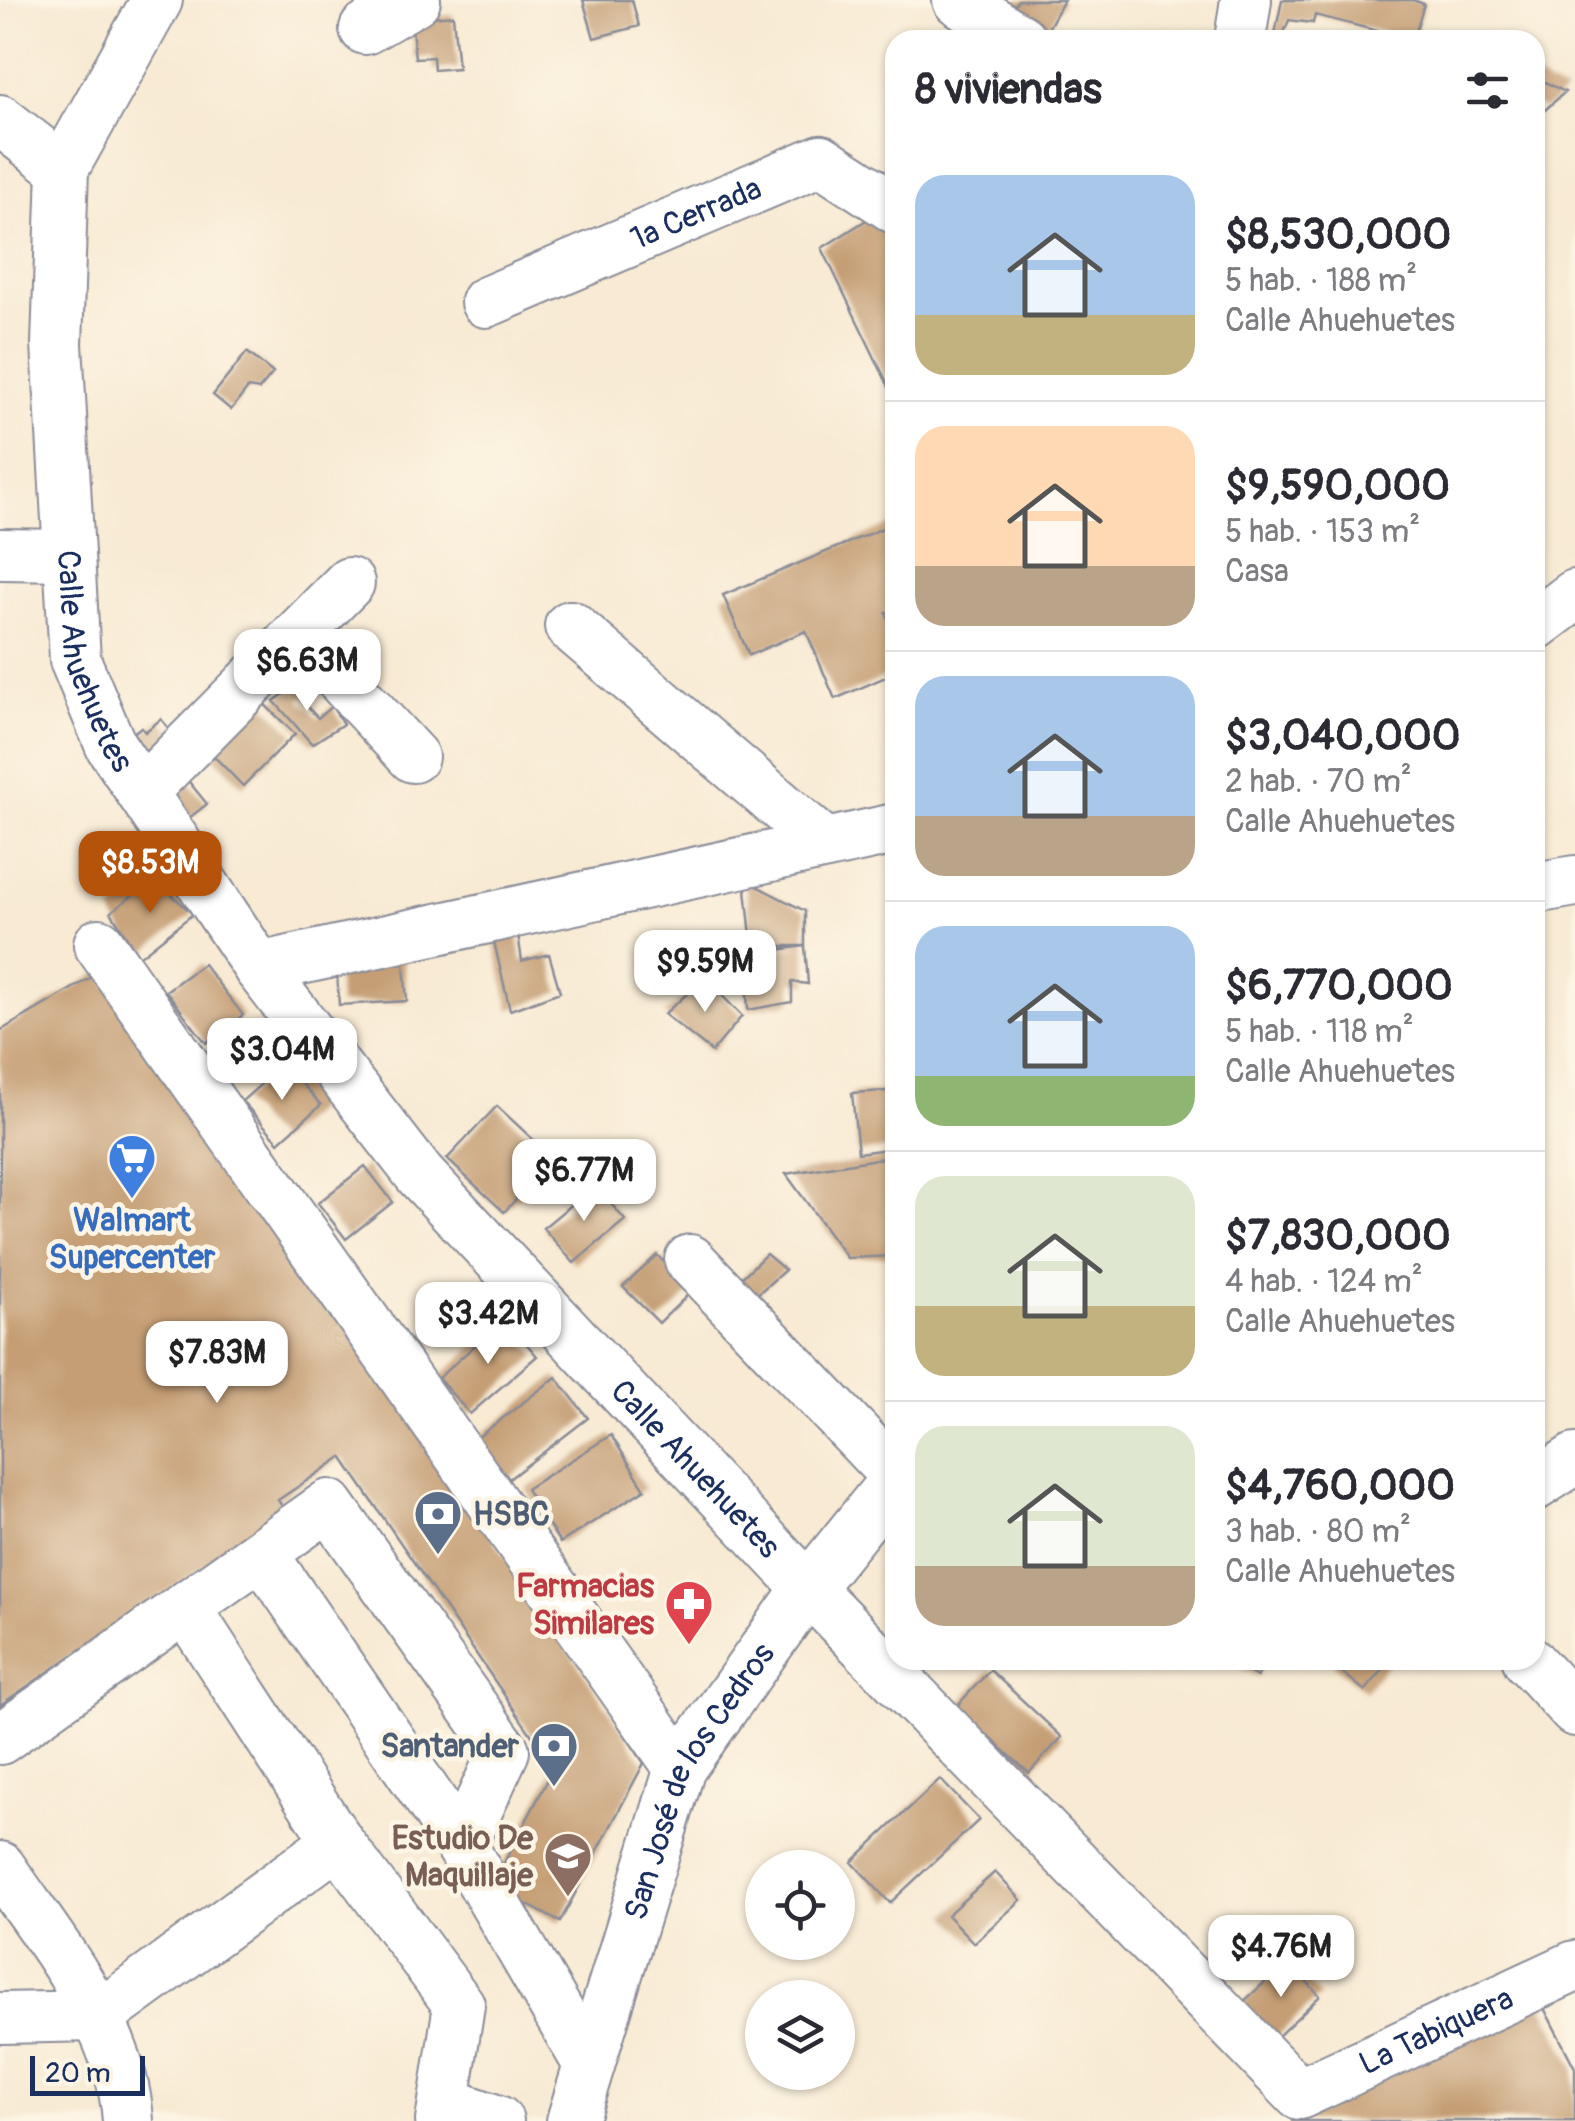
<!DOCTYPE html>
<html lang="es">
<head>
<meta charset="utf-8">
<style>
	:root { --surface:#fff; --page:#f7f7f7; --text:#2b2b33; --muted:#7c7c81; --line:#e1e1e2; --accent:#b45309 }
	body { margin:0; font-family:Pangolin,sans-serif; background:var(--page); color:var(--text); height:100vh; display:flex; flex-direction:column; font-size:38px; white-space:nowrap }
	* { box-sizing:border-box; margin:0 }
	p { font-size:32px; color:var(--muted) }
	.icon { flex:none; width:55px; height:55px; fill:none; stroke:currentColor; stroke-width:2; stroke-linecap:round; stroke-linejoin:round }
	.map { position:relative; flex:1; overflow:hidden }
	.panel { position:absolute; left:885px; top:30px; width:660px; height:1640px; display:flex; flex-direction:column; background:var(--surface); border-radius:30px; box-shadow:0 2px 8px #0004 }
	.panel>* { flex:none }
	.controls { position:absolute; left:745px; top:1850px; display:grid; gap:20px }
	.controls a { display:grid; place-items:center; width:110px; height:110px; border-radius:50%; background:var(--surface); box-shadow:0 2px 8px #0004; font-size:50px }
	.scale { position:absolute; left:30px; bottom:25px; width:115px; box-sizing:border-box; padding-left:10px; border:5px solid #1b2f5e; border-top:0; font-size:28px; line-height:35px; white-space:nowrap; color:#1b2f5e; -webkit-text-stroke:8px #fcf5e5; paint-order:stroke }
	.price { position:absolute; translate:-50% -85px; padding:0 22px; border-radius:20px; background:#fff; color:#222; font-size:32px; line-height:65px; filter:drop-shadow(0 2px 5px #0008) }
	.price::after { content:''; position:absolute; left:50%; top:60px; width:30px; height:22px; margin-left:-15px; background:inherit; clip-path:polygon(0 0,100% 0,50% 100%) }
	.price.current { background:var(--accent); color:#fff }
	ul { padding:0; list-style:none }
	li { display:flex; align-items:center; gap:30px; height:250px; padding:0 30px }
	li+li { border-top:2px solid var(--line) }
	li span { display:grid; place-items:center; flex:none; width:280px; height:200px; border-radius:30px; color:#555 }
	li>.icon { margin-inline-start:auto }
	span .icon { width:120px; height:120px; fill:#fffc; stroke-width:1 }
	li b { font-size:42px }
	h2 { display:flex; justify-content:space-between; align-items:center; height:120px; padding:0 30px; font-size:42px }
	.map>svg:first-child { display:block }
	.building { fill:#c59e75 }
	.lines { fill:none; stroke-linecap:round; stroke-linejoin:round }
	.minor-casing { stroke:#8a8c98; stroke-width:54 }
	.minor { stroke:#fff; stroke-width:50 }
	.labels { text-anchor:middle; stroke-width:9; stroke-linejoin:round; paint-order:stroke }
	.street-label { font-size:32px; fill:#1b2f5e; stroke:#fcf5e5 }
	.shop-label { font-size:32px; font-weight:bold; fill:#366cbe; stroke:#fcf5e5 }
	.service-label { font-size:32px; font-weight:bold; fill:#4e5e75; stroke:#fcf5e5; text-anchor:start }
	.health-label { font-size:32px; font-weight:bold; fill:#be3a42; stroke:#fcf5e5; text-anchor:end }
	.education-label { font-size:32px; font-weight:bold; fill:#785e54; stroke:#fcf5e5; text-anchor:end }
</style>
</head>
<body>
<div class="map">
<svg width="1575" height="2121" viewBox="0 0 1575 2121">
	<rect width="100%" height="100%" fill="#fcf5e5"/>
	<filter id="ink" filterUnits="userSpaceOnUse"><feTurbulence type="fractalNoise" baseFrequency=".01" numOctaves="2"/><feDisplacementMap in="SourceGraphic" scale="20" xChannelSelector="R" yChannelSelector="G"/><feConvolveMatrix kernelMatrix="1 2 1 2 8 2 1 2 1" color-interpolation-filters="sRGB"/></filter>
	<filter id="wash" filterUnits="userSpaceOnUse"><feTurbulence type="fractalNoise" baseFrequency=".0048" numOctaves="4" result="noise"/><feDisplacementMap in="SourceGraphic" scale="40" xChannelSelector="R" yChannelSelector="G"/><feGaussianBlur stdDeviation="2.25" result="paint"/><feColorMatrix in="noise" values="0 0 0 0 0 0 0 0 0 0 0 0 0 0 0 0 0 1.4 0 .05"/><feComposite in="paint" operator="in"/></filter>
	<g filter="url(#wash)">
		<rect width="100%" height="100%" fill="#f8ead3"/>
		<g id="blocks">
			<path class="building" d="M583 0H632L639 26 594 38Z
				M1018 0H1064L1045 34 1010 14Z
				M1282 0H1413L1424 4 1413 40 1315 15 1313 23 1289 20 1281 40 1274 39Z
				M453 15 458 68 434 70 433 57 415 58 411 19Z
				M1535 77 1565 92 1545 110 1535 105Z
				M876 214 895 245V387L890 389 822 248Z
				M247 352 273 373 259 390 248 388 231 410 213 395Z
				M895 523V609L886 613 895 634V673L835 699 806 631 749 655 723 595Z
				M305 679 313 690 300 699 318 718 332 706 343 724 312 744 274 701Z
				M255 695 295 734 243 786 204 746Z
				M161 719 181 743 151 767 127 738 141 727 145 732Z
				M181 772 207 804 184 822 159 789Z
				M154 879 193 914 139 957 111 912Z
				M745 880 805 911V946H752Z
				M516 921 522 961 549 954 560 992 510 1010 491 929Z
				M805 946 808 984 792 982V1002L748 1010 746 978 765 975 762 952Z
				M403 953 407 1001 339 1005 336 957Z
				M203 964 243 1015 206 1043 166 991Z
				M99 973 380 1370 644 1763 560 1922 492 1886 554 1768 342 1457 278 1500 285 1511 0 1705V1031Z
				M705 978 742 1016 712 1052 664 1014Z
				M284 1064 321 1105 279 1142 242 1101Z
				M895 1081V1148L858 1153 852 1093 886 1091Z
				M497 1106 554 1159 504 1212 447 1159Z
				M895 1156V1256L847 1258 786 1174Z
				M365 1166 393 1202 346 1239 318 1203Z
				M595 1185 625 1220 574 1263 543 1228Z
				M766 1254 785 1270 745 1305 729 1290Z
				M657 1255 692 1291 659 1323 623 1287Z
				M505 1319 537 1356 470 1414 438 1378Z
				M556 1377 588 1418 509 1479 477 1438Z
				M611 1435 645 1489 560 1543 526 1489Z
				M1228 1660H1267L1257 1677Z
				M1336 1660H1391L1365 1691 1332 1664Z
				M990 1670 1062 1737 1029 1773 956 1707Z
				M940 1779 979 1820 890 1903 852 1862Z
				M995 1872 1021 1900 974 1943 947 1915Z
				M1288 1961 1320 1996 1274 2040 1241 2004Z
				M1530 1981 1575 2068V2121H1292L1285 2109Z"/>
		</g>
	</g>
	<g filter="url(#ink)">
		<use href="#blocks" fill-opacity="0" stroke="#8a8c98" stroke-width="2.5"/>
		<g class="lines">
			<g class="minor-casing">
				<g id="minor">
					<path id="s1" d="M157 0 63 169 57 344 75 660 111 746 259 968 420 1175 808 1588 1299 2094 1575 1966"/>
					<path d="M958 0 1021 40"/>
					<path d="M365 29 415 0"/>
					<path d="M1240 40 1246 0"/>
					<path d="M0 120 63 169"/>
					<path id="s2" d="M486 302 821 160 895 208"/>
					<path d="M0 554 69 555"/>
					<path d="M1535 625 1575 595"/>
					<path d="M570 626 825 844"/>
					<path d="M299 634 413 757"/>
					<path d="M142 792 349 583"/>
					<path d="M1535 888 1575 881"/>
					<path d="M99 944 680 1768"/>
					<path d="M259 968 895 829"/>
					<path d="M690 1260 895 1475"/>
					<path d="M1535 1485 1575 1459"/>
					<path d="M263 1555 461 1845 589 2065"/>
					<path d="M187 1610 338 1842 459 2005 441 2121"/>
					<path d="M1528 1660 1575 1711"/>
					<path d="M0 1739 329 1505 504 1751 461 1845"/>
					<path d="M0 1867C52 1944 122 2025 128 2121"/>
					<path d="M0 2018 99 2016 338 1842"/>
					<path d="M447 2103 498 2121"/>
					<path id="s3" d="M572 2121 680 1768 808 1588 895 1480"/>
				</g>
			</g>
			<use href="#minor" class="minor"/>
		</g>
	</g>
	<defs>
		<g id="supermarket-pin" transform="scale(2.5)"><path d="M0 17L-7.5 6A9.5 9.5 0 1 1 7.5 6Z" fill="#3f7fe0" stroke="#fcf5e5"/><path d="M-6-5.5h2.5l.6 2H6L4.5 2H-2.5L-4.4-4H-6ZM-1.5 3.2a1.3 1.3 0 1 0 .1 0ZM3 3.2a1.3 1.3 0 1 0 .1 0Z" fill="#fff"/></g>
		<g id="bank-pin" transform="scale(2.5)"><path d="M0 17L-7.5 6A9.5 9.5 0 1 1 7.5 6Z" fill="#5c6f8a" stroke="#fcf5e5"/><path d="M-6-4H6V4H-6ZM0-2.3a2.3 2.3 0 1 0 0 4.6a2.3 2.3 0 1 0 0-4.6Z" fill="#fff"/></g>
		<g id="pharmacy-pin" transform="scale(2.5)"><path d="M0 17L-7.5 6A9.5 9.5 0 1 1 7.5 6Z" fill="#e0444e" stroke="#fcf5e5"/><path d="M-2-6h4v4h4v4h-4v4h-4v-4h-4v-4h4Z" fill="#fff"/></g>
		<g id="university-pin" transform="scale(2.5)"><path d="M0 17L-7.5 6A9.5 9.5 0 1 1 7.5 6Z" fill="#8d6e63" stroke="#fcf5e5"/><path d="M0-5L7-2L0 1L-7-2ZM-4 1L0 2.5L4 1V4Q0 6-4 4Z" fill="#fff"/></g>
	</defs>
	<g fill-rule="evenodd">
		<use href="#supermarket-pin" x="132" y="1158"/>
		<use href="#bank-pin" x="438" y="1514"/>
		<use href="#pharmacy-pin" x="689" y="1604"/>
		<use href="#bank-pin" x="554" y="1746"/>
		<use href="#university-pin" x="568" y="1856"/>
	</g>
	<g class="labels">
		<g class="street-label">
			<text dy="11" stroke="none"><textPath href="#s2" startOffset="228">1a Cerrada</textPath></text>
			<text dy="11" stroke="none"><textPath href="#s1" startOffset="690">Calle Ahuehuetes</textPath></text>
			<text dy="11" stroke="none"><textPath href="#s1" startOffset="1710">Calle Ahuehuetes</textPath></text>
			<text dy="11" stroke="none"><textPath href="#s3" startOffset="365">San José de los Cedros</textPath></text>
			<text dy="11" stroke="none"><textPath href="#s1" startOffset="2730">La Tabiquera</textPath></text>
		</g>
		<g class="shop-label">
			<text x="132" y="1231">Walmart<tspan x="132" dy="37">Supercenter</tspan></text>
		</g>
		<g class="service-label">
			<text x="473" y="1525">HSBC</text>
			<text x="519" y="1757" text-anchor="end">Santander</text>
		</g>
		<g class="health-label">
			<text x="654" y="1597">Farmacias<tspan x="654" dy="37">Similares</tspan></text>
		</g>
		<g class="education-label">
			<text x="533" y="1849">Estudio De<tspan x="533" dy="37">Maquillaje</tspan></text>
		</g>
	</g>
</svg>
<div class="controls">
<a><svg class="icon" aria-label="locate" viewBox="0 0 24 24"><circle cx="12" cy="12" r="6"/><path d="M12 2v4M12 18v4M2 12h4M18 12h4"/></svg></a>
<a><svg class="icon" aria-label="layers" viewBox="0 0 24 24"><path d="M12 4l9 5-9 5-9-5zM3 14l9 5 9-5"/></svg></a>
</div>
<div class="scale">20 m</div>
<b class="price" style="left:307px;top:714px">$6.63M</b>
<b class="price current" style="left:150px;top:916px">$8.53M</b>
<b class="price" style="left:705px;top:1015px">$9.59M</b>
<b class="price" style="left:282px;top:1103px">$3.04M</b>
<b class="price" style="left:584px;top:1224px">$6.77M</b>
<b class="price" style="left:488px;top:1367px">$3.42M</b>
<b class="price" style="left:217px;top:1406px">$7.83M</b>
<b class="price" style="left:1281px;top:2000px">$4.76M</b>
<section class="panel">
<h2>8 viviendas<svg class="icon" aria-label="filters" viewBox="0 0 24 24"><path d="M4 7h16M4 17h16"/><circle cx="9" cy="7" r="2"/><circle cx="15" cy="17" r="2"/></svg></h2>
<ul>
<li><span style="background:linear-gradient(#a9c7e8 70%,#c2b280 0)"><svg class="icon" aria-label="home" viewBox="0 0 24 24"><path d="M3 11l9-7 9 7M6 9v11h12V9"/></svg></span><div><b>$8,530,000</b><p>5 hab. · 188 m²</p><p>Calle Ahuehuetes</p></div></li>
<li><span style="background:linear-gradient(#ffd9b3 70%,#b9a48a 0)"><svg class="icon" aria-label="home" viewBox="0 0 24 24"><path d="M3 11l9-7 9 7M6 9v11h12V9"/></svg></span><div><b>$9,590,000</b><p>5 hab. · 153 m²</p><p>Casa</p></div></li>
<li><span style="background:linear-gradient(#a9c7e8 70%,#b9a48a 0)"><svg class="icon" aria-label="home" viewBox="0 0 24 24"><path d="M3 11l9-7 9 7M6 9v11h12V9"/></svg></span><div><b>$3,040,000</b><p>2 hab. · 70 m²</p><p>Calle Ahuehuetes</p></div></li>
<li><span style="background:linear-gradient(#a9c7e8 75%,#8fb573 0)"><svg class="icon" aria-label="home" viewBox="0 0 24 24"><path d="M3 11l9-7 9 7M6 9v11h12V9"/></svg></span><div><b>$6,770,000</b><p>5 hab. · 118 m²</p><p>Calle Ahuehuetes</p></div></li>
<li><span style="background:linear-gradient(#dfe7d0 65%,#c2b280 0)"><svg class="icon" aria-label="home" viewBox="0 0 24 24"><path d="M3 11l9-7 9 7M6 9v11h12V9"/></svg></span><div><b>$7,830,000</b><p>4 hab. · 124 m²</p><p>Calle Ahuehuetes</p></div></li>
<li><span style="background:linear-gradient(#dfe7d0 70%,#b9a48a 0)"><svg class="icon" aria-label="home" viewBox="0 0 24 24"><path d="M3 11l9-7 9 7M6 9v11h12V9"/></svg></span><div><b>$4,760,000</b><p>3 hab. · 80 m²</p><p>Calle Ahuehuetes</p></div></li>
</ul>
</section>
</div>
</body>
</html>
